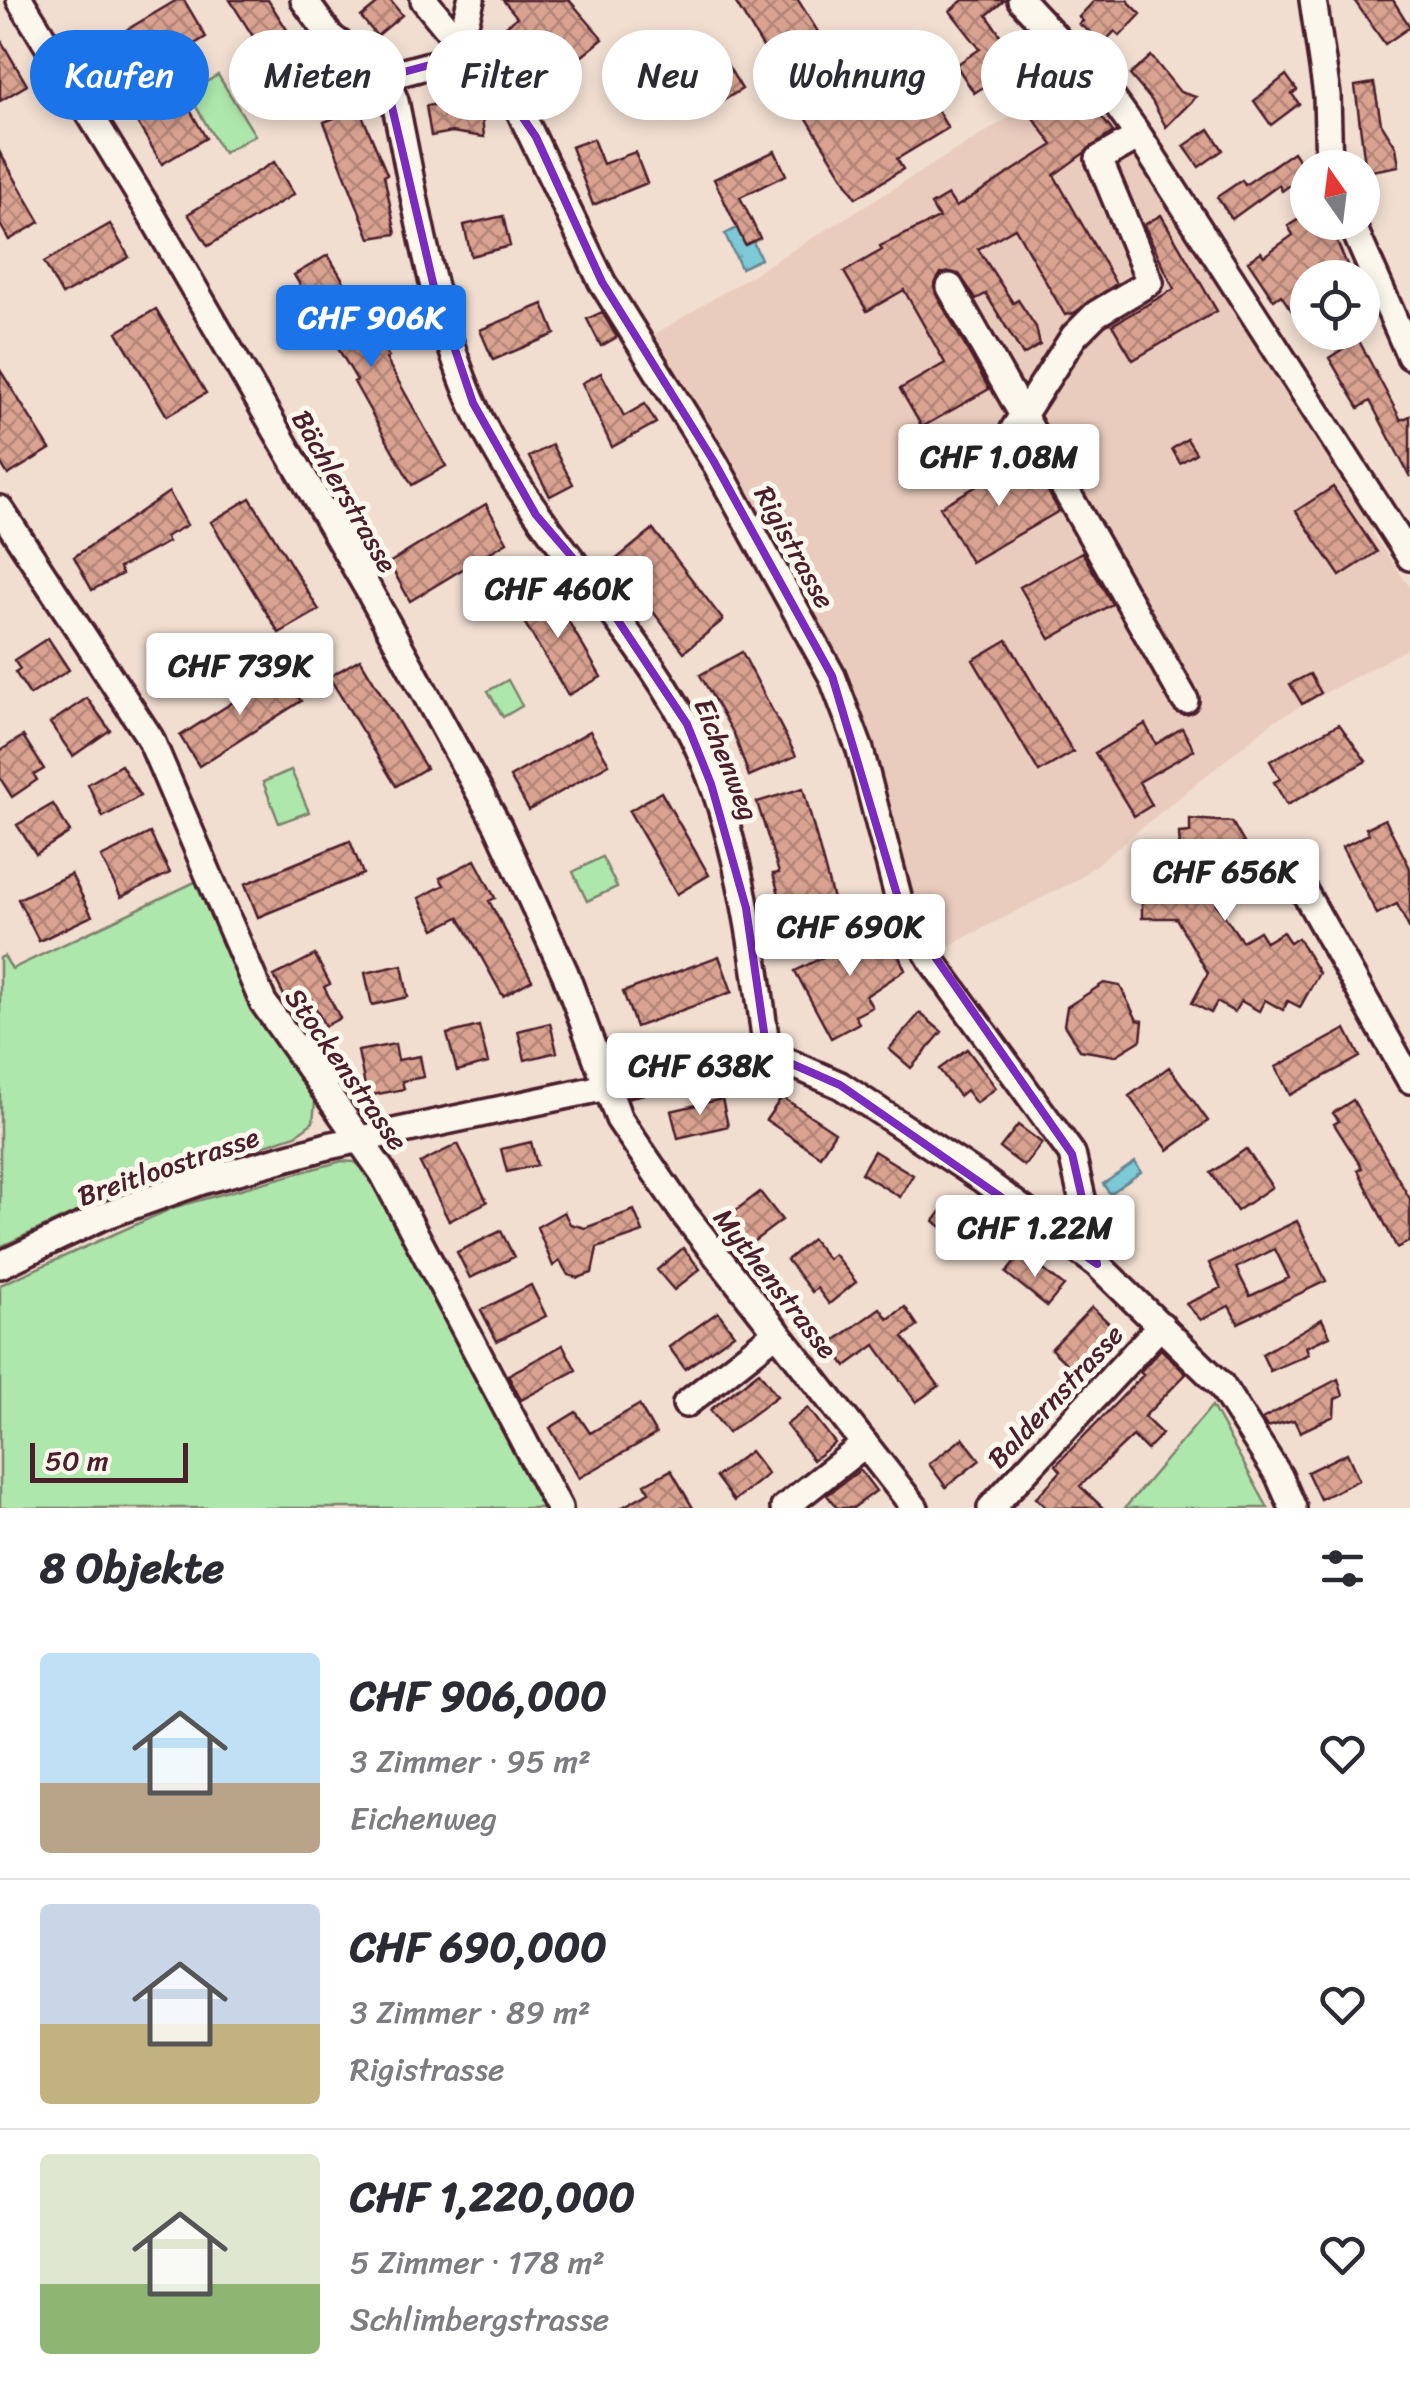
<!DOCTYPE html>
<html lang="de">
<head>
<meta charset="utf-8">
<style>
	:root { --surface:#fff; --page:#f2f2f3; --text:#2b2b33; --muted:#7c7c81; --line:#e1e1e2; --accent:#1a73e8 }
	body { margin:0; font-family:Sriracha,sans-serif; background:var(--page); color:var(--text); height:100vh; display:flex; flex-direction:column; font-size:38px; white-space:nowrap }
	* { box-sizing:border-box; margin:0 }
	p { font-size:32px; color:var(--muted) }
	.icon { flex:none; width:55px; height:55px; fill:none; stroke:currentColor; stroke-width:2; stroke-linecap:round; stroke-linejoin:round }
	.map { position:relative; height:1508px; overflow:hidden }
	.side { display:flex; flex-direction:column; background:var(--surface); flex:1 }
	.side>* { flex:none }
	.top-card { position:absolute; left:30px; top:30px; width:1350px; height:90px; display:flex; gap:20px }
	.needle { width:65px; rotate:346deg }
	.buttons { position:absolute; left:1290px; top:150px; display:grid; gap:20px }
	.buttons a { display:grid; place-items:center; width:90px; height:90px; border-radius:50%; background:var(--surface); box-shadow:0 5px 15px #0003; font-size:50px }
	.scale { position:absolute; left:30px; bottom:25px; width:158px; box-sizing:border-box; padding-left:10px; border:5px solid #4a1f2b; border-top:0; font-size:28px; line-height:35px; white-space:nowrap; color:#4a1f2b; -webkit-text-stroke:8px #fbf7ec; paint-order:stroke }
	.price { position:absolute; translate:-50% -85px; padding:0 22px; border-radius:10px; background:#fff; color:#222; font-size:32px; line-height:65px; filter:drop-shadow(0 2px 5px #0008) }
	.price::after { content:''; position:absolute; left:50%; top:60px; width:30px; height:22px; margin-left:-15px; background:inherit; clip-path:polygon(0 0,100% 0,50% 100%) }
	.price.selected { background:var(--accent); color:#fff }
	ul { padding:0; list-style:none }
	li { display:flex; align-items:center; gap:30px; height:250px; padding:0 40px }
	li+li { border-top:2px solid var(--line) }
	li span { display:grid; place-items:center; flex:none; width:280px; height:200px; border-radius:10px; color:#555 }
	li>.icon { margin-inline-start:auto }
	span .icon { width:120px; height:120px; fill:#fffc; stroke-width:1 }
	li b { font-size:42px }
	h2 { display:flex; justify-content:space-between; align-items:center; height:120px; padding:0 40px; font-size:42px }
	.tag { padding:0 35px; border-radius:45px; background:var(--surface); box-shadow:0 5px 15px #0003; font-size:35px; line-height:90px }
	.tag.selected { background:var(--accent); color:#fff }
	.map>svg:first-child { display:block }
	.built { fill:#eaccbe }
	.green { fill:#aee7ac; stroke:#7c836c; stroke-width:2.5 }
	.water { fill:url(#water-ripples); stroke:#678692; stroke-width:2.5 }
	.building { fill:url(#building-cross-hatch); stroke:#4a1f2b; stroke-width:2.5; fill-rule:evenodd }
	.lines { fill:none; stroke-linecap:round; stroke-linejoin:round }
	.minor-casing { stroke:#4a1f2b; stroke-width:32 }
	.minor { stroke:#fbf7ec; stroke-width:25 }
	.marked { fill:none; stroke:#7b2cbf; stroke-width:8; stroke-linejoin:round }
	.labels { text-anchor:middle; stroke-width:10; stroke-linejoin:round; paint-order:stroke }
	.street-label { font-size:28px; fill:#4a1f2b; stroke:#fbf7ec }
</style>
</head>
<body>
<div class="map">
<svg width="1410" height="1508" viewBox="0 0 1410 1508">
	<defs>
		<pattern id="water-ripples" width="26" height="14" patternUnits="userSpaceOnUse" patternTransform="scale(2.5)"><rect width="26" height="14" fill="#7bcad7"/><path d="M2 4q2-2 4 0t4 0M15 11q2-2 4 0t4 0" fill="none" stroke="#6cadb9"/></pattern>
		<pattern id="building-cross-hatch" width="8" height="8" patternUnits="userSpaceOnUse" patternTransform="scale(2.5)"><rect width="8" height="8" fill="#daa391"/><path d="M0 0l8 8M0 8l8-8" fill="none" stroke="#b38477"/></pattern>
	</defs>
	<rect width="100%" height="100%" fill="#f1ded1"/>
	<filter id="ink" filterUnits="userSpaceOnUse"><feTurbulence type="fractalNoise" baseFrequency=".01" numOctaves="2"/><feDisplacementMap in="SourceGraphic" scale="20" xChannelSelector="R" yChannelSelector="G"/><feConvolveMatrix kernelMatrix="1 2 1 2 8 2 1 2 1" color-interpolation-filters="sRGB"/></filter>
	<g filter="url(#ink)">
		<path class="built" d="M1074 78 1112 121 1118 119 1376 525 1372 534 1410 587V647L1274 721 1077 880 933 954 923 939 865 749 644 341Z"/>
		<path class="green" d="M218 75 255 135 223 153 188 93Z
			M508 680 522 706 503 717 488 691Z
			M291 770 309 812 279 823 263 782Z
			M602 857 617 887 587 901 573 872Z
			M197 881 261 1024 315 1102 313 1122 296 1135 118 1193 0 1247V958L4 956 12 969Z
			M342 1161 355 1162 367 1172 543 1508H0V1285L175 1207Z
			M1212 1406 1268 1508H1125Z"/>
		<path class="water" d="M745 224 761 259 741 268 725 234Z
			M1135 1162 1141 1172 1110 1194 1103 1184Z"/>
		<path class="building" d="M177 0H184L206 37 114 92 91 51Z
			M230 0H268L309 64 281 81Z
			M382 0H390L402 15 377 36 361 17Z
			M503 0H569L603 39 570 66 550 43 526 63 499 32 517 17Z
			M734 0H798L862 102 914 71 948 128 897 159 903 169 856 198Z
			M963 0H1005L987 15 1019 64 974 93 956 65 980 49 950 11Z
			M1095 0H1127L1141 14 1120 36 1115 31 1104 42 1079 24 1083 21 1079 17Z
			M1354 0H1393L1410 27 1385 44Z
			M0 39 27 85 0 101Z
			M1151 56 1180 92 1196 97 1166 127 1152 101 1130 75Z
			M723 58 742 89 701 114 682 83Z
			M1286 75 1297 90 1292 94 1299 104 1271 125 1254 101Z
			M1374 83 1381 123 1396 147 1399 166 1366 172 1355 86Z
			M1070 86 1087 108 1092 104 1113 132 1054 175 1116 284 1074 313 1065 315 1015 228 978 249 1013 303 1018 300 1036 327 1040 345 1023 355 986 294 976 299 959 274 941 273 934 286 936 294 989 389 922 427 900 389 945 363 904 290 867 311 844 272 882 250 880 246 939 218 931 205 948 195 956 207 1053 145 1031 115Z
			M183 98 206 138 162 164 138 124Z
			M456 101 481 105 484 137 452 132 431 136 426 106Z
			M359 108 387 174 384 175 396 234 370 238 324 122Z
			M1209 129 1223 150 1199 167 1184 146Z
			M593 139 603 164 635 152 647 183 593 205 571 147Z
			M775 151 786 175 740 197 760 238 745 245 714 179Z
			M1293 152 1307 173 1282 191 1279 185 1232 219 1217 197 1242 180 1245 185Z
			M0 153 40 222 9 240 0 224Z
			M274 162 294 194 208 246 188 214Z
			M1161 215 1217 311 1133 360 1112 325 1174 289 1144 225Z
			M503 216 510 246 471 256 464 225Z
			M1304 216 1308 222H1328L1353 278H1308V335L1281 295 1274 300 1248 261 1261 252 1264 256 1293 235 1288 226Z
			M110 224 129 257 62 295 44 262Z
			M328 255 389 357 386 359 446 466 412 485 354 382 357 380 294 275Z
			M543 304 555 334 493 360 480 330Z
			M156 309 206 393 167 416 117 332Z
			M602 312 617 337 601 346 587 319Z
			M1358 339 1401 420 1410 416V477L1370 401 1359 408 1329 358Z
			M0 370 50 449 8 475 0 462Z
			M601 373 624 416 645 404 656 423 612 447 582 383Z
			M1187 439 1196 453 1180 463 1172 449Z
			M552 445 573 484 550 496 529 457Z
			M1028 457 1059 511 971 562 940 507Z
			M1333 487 1377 552 1340 576 1296 511Z
			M169 492 187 525 165 537 168 542 119 568 122 574 92 590 74 557Z
			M250 498 319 610 279 633 211 522Z
			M486 504 507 542 410 601 389 563Z
			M653 529 723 620 684 652 614 561Z
			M1082 552 1112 604 1050 639 1020 587Z
			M549 588 601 677 568 695 515 607Z
			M48 638 69 670 30 695 15 672 20 669 14 660Z
			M1007 640 1073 752 1039 772 973 660Z
			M742 652 796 756 749 776 734 734 700 675Z
			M360 659 426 768 396 786 329 677Z
			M282 671 301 701 199 766 180 736Z
			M1310 674 1321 693 1302 704 1290 684Z
			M87 698 110 730 73 756 50 723Z
			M1145 724 1156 744 1182 728 1194 750 1139 782 1152 805 1134 816 1095 753Z
			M1339 724 1366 761 1287 805 1274 782 1280 779 1270 761Z
			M590 731 609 764 529 810 510 777Z
			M23 736 44 769 34 775 37 780 12 797 0 778V751Z
			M121 765 140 796 103 817 88 784Z
			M803 788 834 903 786 917 773 874 779 873 757 802Z
			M661 792 709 875 677 894 629 811Z
			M53 804 70 832 36 854 17 825Z
			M1190 819 1232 822 1252 857 1242 862 1248 873 1230 883 1235 893 1216 904 1242 941 1259 931 1266 942 1283 932 1290 943 1298 938 1319 973 1300 1007 1288 1001 1283 1010 1265 1000 1259 1011 1241 1001 1234 1012 1217 1002 1211 1013 1192 1003 1208 973 1176 918H1142V894L1154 893 1153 873 1166 872 1165 852H1180L1179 833 1190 832Z
			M1385 819 1410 868V930L1397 904 1377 914 1342 847 1369 834 1366 828Z
			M150 833 170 873 121 897 101 857Z
			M350 841 363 874 258 917 245 884Z
			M475 860 495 898 489 901 532 980 503 996 459 917 435 929 419 898 444 885 440 878Z
			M71 874 92 916 39 941 18 899Z
			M886 926 905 970 866 996 872 1007 855 1016 859 1023 831 1038 795 971Z
			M315 955 330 984 324 987 340 1018 325 1026 309 995 289 1005 274 976Z
			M719 956 732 992 636 1027 623 992Z
			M402 965 408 997 372 1005 365 973Z
			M1104 983 1120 986 1137 1020 1143 1021 1141 1040 1115 1056 1080 1050 1064 1025 1067 1007Z
			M920 1013 942 1032 911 1068 889 1049Z
			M550 1023 557 1052 525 1060 518 1031Z
			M479 1026 488 1063 457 1071 447 1034Z
			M1346 1029 1360 1057 1290 1095 1276 1067Z
			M395 1044 398 1060 420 1056 424 1077 402 1081 404 1089 367 1096 358 1051Z
			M967 1049 996 1088 976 1103 966 1090 959 1096 939 1069Z
			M1169 1067 1208 1121 1168 1150 1129 1096Z
			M782 1097 835 1132 820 1156 766 1120Z
			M722 1099 728 1126 678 1138 671 1111Z
			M1353 1100 1410 1199V1241L1397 1248 1358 1170 1362 1168 1334 1124 1339 1121 1333 1113Z
			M1018 1125 1042 1143 1024 1166 1000 1148Z
			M531 1142 537 1165 507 1172 501 1149Z
			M458 1144 487 1202 449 1221 420 1163Z
			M1246 1149 1272 1187 1237 1211 1211 1173Z
			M874 1151 913 1175 900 1197 861 1173Z
			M760 1192 782 1220 749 1245 727 1217Z
			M950 1200 986 1229 970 1250 934 1221Z
			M634 1210 643 1232 597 1248 592 1273 578 1278 568 1275 560 1261 553 1266 537 1227 564 1212 570 1224 585 1228Z
			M1297 1221 1326 1281 1238 1323 1229 1306 1201 1320 1186 1304 1221 1288 1209 1263ZM1275 1249 1289 1278 1250 1296 1236 1268Z
			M501 1231 514 1257 470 1278 457 1252Z
			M812 1239 828 1259 834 1254 856 1282 829 1304 817 1288 812 1292 787 1260Z
			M683 1248 700 1269 674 1290 657 1270Z
			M1022 1253 1064 1286 1047 1306 1006 1273Z
			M531 1285 546 1316 497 1341 481 1310Z
			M905 1307 918 1326 903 1337 939 1386 916 1402 875 1345 846 1366 830 1344 880 1308 888 1319Z
			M1092 1307 1116 1330 1075 1372 1051 1349Z
			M718 1312 734 1334 685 1369 669 1347Z
			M1322 1319 1330 1336 1306 1347 1309 1354 1270 1371 1262 1354Z
			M563 1345 576 1370 521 1400 508 1375Z
			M1161 1349 1186 1374 1144 1417 1162 1434 1147 1450 1133 1436 1080 1486 1103 1508H1046L1036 1498 1061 1471 1056 1465 1143 1375 1140 1372Z
			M759 1372 777 1396 728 1433 710 1410Z
			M1338 1379 1343 1396 1335 1399 1334 1416 1300 1432 1294 1420 1267 1427 1262 1419Z
			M639 1405 656 1434 579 1478 550 1428 576 1412 590 1433Z
			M808 1408 835 1443 813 1460 786 1425Z
			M963 1438 980 1460 946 1487 929 1464Z
			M750 1451 768 1474 734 1501 716 1477Z
			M1347 1453 1359 1480 1320 1499 1307 1472Z
			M671 1470 693 1508H621L649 1492 645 1484Z
			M860 1470 876 1491 853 1508H837L827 1495Z"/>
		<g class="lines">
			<g class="minor-casing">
				<path id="minor" d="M20 0 151 214 368 589 498 826 565 973 619 1119 684 1214 915 1508
					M304 0 331 37 385 77 456 58 499 83 518 107 602 282 713 460 832 676 860 750 901 908 932 961 1072 1154 1097 1264
					M424 0 459 43
					M1021 0 1111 97 1139 136 1410 557
					M1313 0 1327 95 1329 168
					M456 58 471 0
					M385 77 395 101C416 202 431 306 472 402 524 521 624 609 686 723 737 815 754 950 767 1053
					M1351 222 1410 356
					M950 287 1185 700
					M1014 429 1074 336 1096 314 1150 282 1099 159 1139 136
					M0 509 150 738 263 1002 383 1173 559 1508
					M1291 868 1410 1080
					M0 1265 101 1217 202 1181 328 1146 767 1053 840 1085 982 1179 1097 1264 1221 1385 1279 1476 1293 1508
					M686 1404 777 1332
					M784 1508 865 1444
					M991 1508 1161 1325"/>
			</g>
			<use href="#minor" class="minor"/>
		</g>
	</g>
	<path class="marked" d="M456 58 499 83 536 137 602 282 713 460 832 676 901 908 1072 1154 1097 1264 840 1085 767 1053 746 908 711 784 687 724 589 577 536 515 473 403 434 287 385 77Z"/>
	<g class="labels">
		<g class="street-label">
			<text transform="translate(345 491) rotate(60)" y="10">Bächlerstrasse</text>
			<text transform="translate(795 547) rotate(61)" y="10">Rigistrasse</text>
			<text transform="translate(727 759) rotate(68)" y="10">Eichenweg</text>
			<text transform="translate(347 1069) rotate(55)" y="10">Stockenstrasse</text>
			<text transform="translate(168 1166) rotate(-19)" y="10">Breitloostrasse</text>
			<text transform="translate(776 1283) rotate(52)" y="10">Mythenstrasse</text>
			<text transform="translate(1055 1396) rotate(-47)" y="10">Baldernstrasse</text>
		</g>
	</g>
</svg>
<div class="buttons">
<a><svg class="needle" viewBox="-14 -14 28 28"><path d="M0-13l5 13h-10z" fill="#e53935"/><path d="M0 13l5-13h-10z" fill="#7c7c81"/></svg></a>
<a><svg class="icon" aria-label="locate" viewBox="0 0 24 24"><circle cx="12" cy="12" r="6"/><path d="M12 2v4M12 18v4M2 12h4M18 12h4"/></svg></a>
</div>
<div class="scale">50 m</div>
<b class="price selected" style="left:371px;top:370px">CHF 906K</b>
<b class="price" style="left:999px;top:509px">CHF 1.08M</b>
<b class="price" style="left:558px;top:641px">CHF 460K</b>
<b class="price" style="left:240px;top:718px">CHF 739K</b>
<b class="price" style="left:1225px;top:924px">CHF 656K</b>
<b class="price" style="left:850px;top:979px">CHF 690K</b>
<b class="price" style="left:700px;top:1118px">CHF 638K</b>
<b class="price" style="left:1035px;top:1280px">CHF 1.22M</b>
<div class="top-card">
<a class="tag selected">Kaufen</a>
<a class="tag">Mieten</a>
<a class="tag">Filter</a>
<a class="tag">Neu</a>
<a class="tag">Wohnung</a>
<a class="tag">Haus</a>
</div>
</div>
<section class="side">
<h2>8 Objekte<svg class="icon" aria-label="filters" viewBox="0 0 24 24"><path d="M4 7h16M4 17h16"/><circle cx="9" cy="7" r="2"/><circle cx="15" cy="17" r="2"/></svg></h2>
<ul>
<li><span style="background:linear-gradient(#bfe0f5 65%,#b9a48a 0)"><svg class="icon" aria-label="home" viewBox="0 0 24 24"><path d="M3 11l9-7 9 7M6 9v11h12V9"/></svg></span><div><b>CHF 906,000</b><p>3 Zimmer · 95 m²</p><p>Eichenweg</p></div><svg class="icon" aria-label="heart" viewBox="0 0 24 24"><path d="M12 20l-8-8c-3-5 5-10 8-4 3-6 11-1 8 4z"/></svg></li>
<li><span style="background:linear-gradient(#c9d6e8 60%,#c2b280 0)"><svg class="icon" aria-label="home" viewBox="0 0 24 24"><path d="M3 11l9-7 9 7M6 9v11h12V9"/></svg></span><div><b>CHF 690,000</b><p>3 Zimmer · 89 m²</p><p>Rigistrasse</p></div><svg class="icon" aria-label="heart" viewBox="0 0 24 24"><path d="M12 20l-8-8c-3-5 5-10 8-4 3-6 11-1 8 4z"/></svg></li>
<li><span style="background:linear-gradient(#dfe7d0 65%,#8fb573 0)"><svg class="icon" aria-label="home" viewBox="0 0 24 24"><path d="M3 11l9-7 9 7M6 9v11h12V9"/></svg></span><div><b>CHF 1,220,000</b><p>5 Zimmer · 178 m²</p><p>Schlimbergstrasse</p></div><svg class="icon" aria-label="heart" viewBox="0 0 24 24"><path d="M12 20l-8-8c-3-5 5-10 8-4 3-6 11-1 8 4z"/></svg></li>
</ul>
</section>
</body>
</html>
